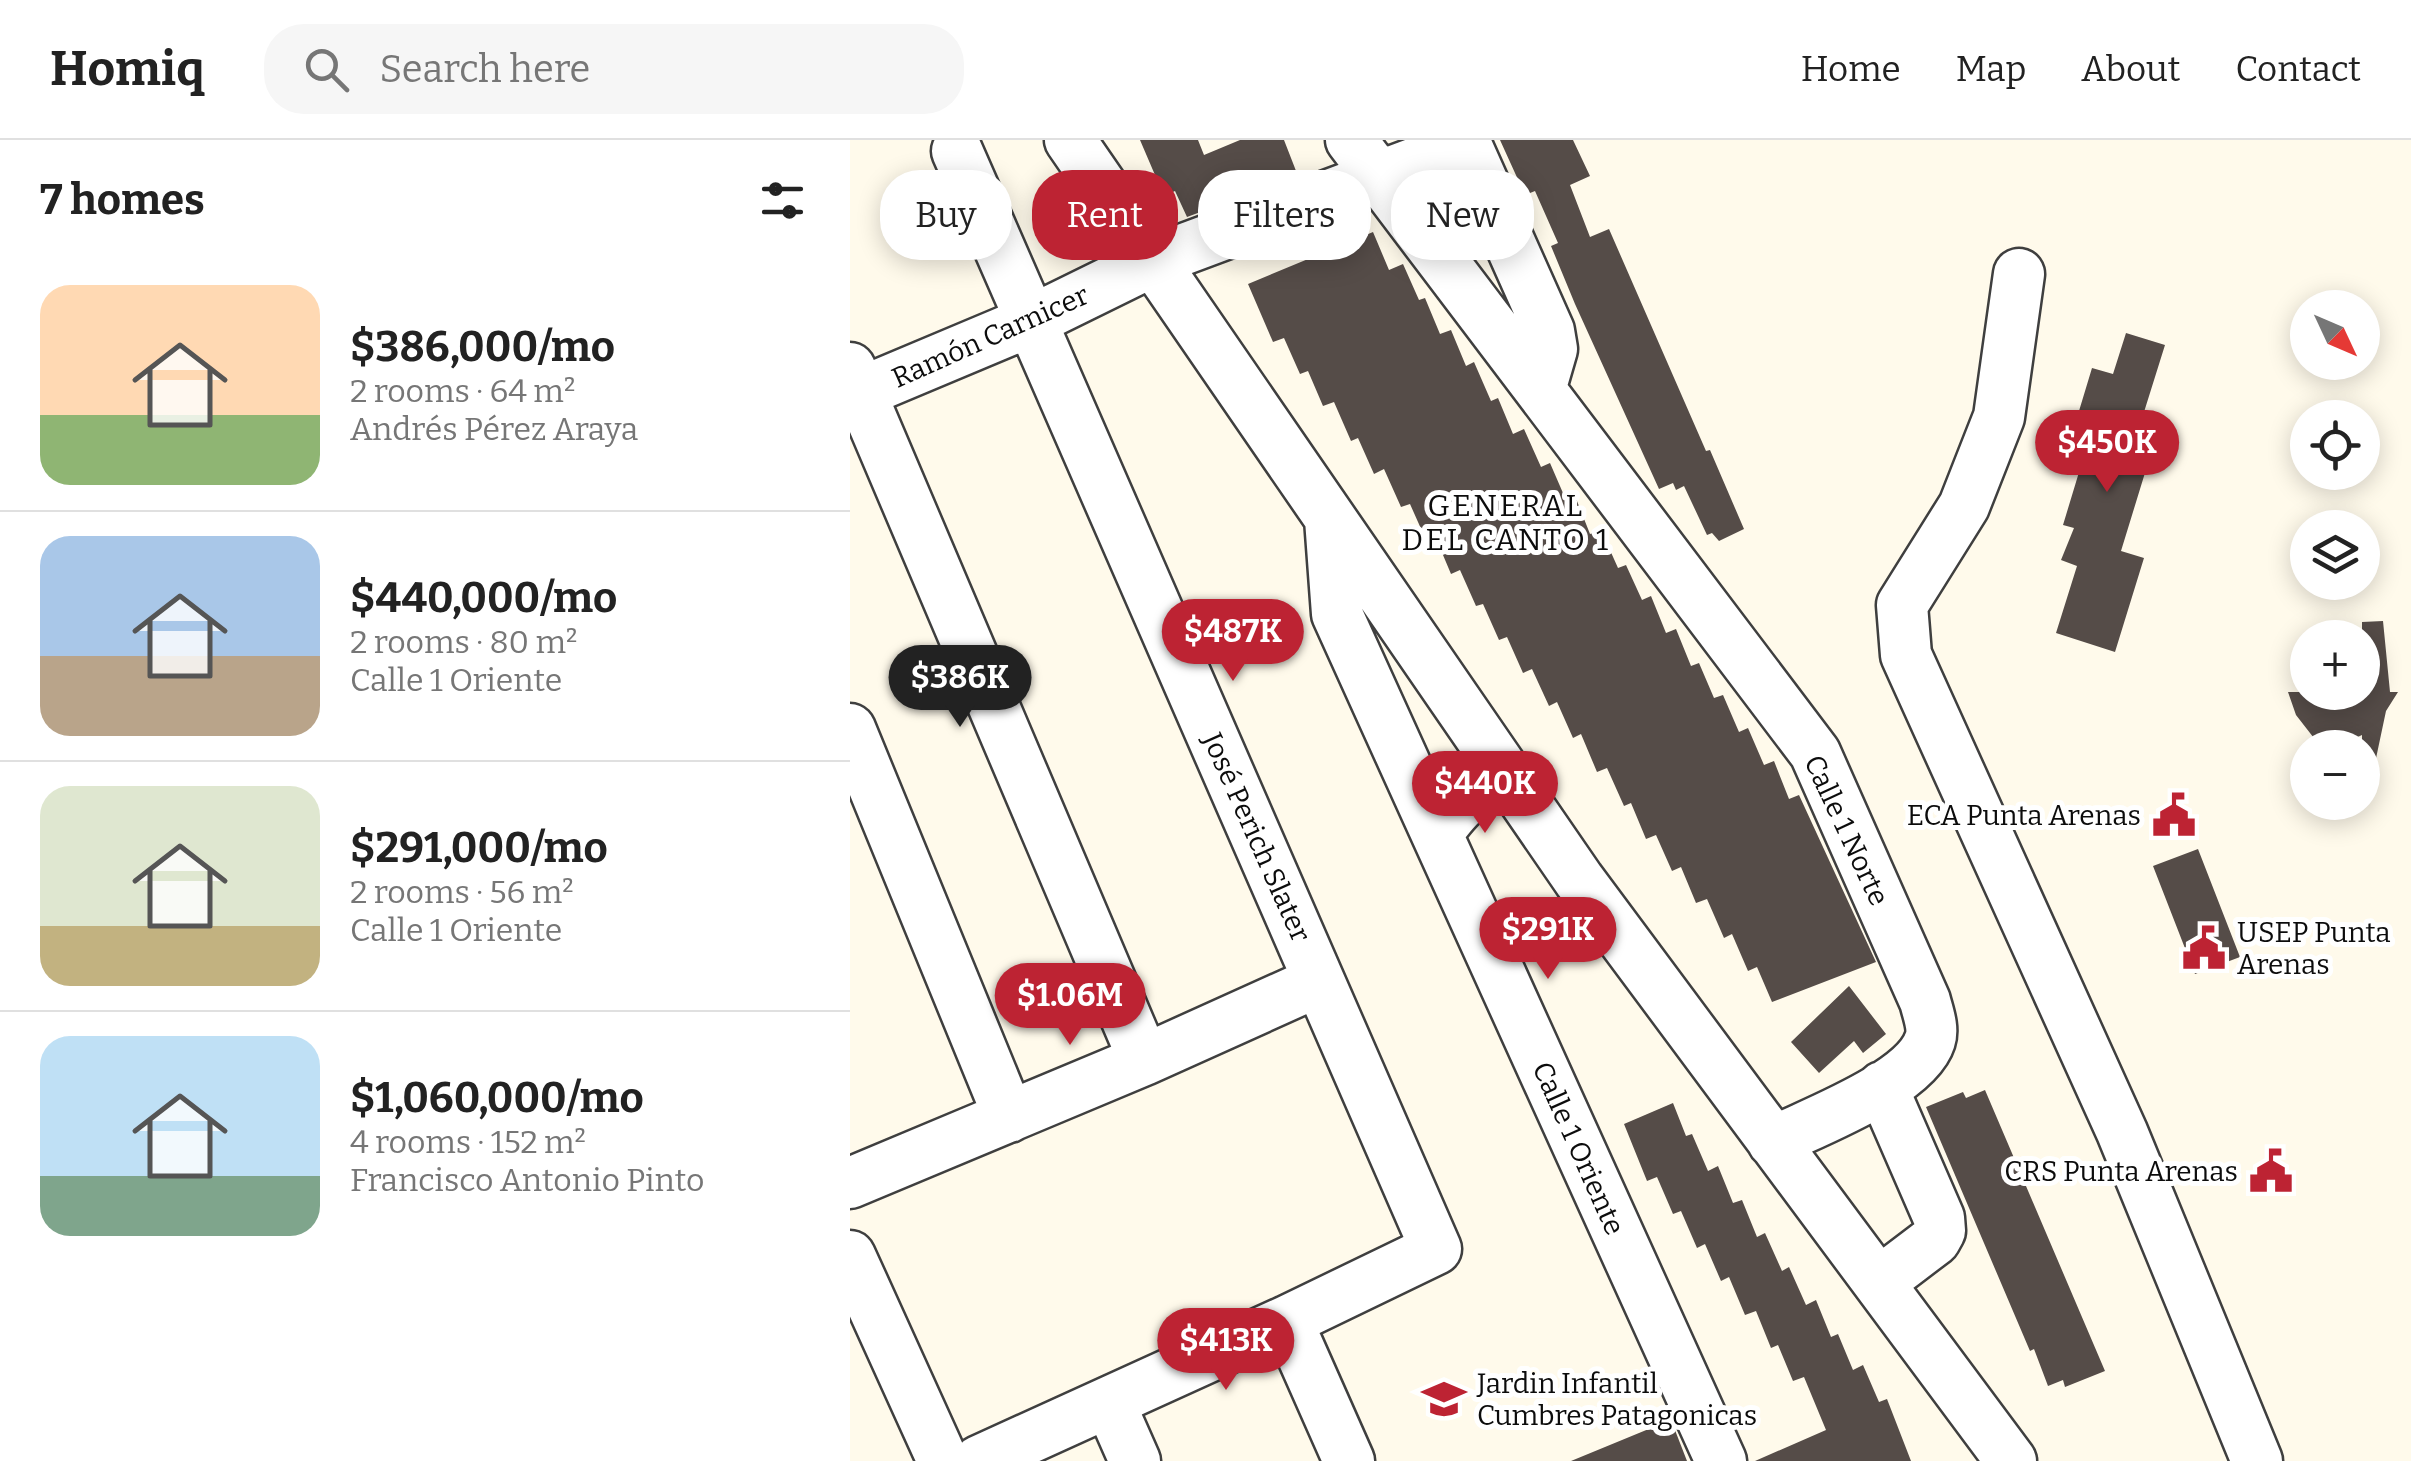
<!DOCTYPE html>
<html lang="en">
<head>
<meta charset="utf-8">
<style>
	:root { --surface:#fff; --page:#f6f6f6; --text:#222; --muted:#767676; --line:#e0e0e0; --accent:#bd2333 }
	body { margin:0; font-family:Bitter,serif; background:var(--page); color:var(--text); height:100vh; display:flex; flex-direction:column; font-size:38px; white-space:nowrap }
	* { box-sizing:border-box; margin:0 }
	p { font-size:32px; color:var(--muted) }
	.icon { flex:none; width:55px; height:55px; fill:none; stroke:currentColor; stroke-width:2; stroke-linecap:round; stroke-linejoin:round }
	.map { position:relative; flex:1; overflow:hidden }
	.side { display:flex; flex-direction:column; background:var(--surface); width:850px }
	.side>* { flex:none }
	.top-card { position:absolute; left:30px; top:30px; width:950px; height:90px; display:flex; gap:20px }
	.needle { width:65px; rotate:134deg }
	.fabs { position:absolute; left:1440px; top:150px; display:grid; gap:20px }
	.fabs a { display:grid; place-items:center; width:90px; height:90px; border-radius:50%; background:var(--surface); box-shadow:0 5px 25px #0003; font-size:50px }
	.price { position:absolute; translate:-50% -85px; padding:0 22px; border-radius:35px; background:var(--accent); color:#fff; font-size:32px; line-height:65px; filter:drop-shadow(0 2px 5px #0008) }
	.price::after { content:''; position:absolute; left:50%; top:60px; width:30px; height:22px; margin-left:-15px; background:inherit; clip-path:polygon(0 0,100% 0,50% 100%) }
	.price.on { background:#222; color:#fff }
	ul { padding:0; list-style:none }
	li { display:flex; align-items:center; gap:30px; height:250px; padding:0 40px }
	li+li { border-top:2px solid var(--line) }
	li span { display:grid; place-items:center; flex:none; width:280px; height:200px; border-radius:30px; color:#555 }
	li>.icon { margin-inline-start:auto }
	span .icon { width:120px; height:120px; fill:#fffc; stroke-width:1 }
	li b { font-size:42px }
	h2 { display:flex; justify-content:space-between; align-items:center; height:120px; padding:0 40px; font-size:42px }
	.chip { padding:0 35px; border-radius:40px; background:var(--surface); box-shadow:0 5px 25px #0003; font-size:35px; line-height:90px }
	.chip.on { background:var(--accent); color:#fff }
	header { display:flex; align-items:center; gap:60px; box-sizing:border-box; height:140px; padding:0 50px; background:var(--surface); border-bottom:2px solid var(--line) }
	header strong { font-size:48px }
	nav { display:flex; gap:55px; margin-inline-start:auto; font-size:35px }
	.search { width:700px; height:90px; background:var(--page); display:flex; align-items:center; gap:25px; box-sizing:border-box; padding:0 35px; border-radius:40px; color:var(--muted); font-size:38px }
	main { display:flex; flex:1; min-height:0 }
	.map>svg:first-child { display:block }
	.building { fill:#554c48 }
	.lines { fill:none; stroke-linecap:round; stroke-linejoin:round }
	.minor-casing { stroke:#3f3f3f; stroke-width:55 }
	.minor { stroke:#fff; stroke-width:50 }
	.labels { text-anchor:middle; stroke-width:10; stroke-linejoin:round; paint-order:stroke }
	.street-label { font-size:28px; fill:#0c0c0c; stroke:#fff }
	.poi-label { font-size:28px; fill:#0c0c0c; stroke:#fff; text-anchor:end }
	.neighbourhood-label { font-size:30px; letter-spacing:2.5px; fill:#0c0c0c; stroke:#fff }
</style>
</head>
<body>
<header>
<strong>Homiq</strong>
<div class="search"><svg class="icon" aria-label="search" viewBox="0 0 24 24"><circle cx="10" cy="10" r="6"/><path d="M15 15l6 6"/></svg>Search here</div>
<nav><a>Home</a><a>Map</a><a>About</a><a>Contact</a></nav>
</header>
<main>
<section class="side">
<h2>7 homes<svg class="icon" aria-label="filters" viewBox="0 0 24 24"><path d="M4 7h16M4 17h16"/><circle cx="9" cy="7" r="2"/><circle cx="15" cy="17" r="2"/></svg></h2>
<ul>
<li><span style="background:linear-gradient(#ffd9b3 65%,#8fb573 0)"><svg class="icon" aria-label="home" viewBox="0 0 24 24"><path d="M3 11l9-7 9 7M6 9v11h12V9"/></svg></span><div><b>$386,000/mo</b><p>2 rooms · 64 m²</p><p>Andrés Pérez Araya</p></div></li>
<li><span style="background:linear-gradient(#a9c7e8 60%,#b9a48a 0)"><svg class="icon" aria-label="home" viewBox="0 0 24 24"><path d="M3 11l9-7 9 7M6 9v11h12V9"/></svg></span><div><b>$440,000/mo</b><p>2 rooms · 80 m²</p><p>Calle 1 Oriente</p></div></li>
<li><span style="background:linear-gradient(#dfe7d0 70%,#c2b280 0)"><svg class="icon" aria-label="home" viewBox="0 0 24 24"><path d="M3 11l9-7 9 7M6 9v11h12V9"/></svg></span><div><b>$291,000/mo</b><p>2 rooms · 56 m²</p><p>Calle 1 Oriente</p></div></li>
<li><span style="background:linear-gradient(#bfe0f5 70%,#7fa58c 0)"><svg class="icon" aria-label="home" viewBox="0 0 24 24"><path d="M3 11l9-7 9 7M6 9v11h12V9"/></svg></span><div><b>$1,060,000/mo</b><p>4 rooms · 152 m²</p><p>Francisco Antonio Pinto</p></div></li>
</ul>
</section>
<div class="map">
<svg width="1561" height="1321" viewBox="0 0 1561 1321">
	<rect width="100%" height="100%" fill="#fffaeb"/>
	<path class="building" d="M290 0H348L354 15 390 0H434L448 36 337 77 325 51 314 56Z
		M650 0H723L740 36 720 45 740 97 759 89 856 311 860 310 894 389 869 401 862 393 857 395 834 346 826 350 823 343 809 349 725 164 701 106 708 103 685 51 675 55Z
		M523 92 539 130 553 124 569 160 575 158 590 194 601 190 616 226 624 222 641 261 648 258 663 294 674 289 691 327 700 323 716 360 725 356 740 394 751 390 768 428 776 425 792 460 801 456 816 493 826 489 841 526 849 523 864 558 873 555 889 592 898 588 914 625 924 621 939 659 949 655 1026 822 922 862 907 827 898 831 882 794 874 798 857 759 846 763 831 727 822 731 806 695 796 699 781 663 774 666 757 628 747 632 731 594 723 598 707 562 699 566 682 529 673 533 657 497 649 500 633 464 626 466 610 430 601 434 585 396 576 400 560 364 551 367 534 329 524 334 508 298 501 301 484 262 473 266 458 231 450 234 434 198 423 202 398 144Z
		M1276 193 1315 205 1284 304 1302 310 1271 411 1294 418 1265 512 1206 493 1227 426 1211 420 1224 388 1213 385 1233 319 1216 314 1242 228 1263 234Z
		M1533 481 1540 552H1548L1536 571 1525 623 1512 621V595L1501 600 1467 602 1446 575 1438 552H1512V482Z
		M1348 709 1390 817 1345 834 1303 726Z
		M999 846 1036 894 1013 913 1004 901 969 933 941 902Z
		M1135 950 1255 1231 1215 1247 1213 1240 1198 1246 1184 1209 1180 1211 1076 967 1113 952 1116 958Z
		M823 963 836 996 842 994 858 1031 868 1026 883 1063 892 1060 907 1097 915 1093 932 1131 939 1127 956 1165 966 1160 981 1197 988 1194 1003 1230 1013 1225 1029 1262 1037 1259 1061 1321H905L976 1290 954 1237 943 1241 928 1205 921 1208 906 1171 895 1175 879 1137 871 1141 855 1104 847 1108 831 1071 823 1074 807 1037 797 1041 774 984Z
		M823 1285 837 1321H721L806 1286 808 1292Z"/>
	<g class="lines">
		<g class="minor-casing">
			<path id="minor" d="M220 0 729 740 1161 1321
				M501 0 965 613 1075 861C1078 873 1084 888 1080 900 1066 944 964 982 923 1002
				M614 0 699 191 702 209 691 247
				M107 11 586 1109 437 1181 129 1321
				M1169 134 1149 277 1114 366 1052 465 1056 515 1272 992 1407 1321
				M0 228 294 920
				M0 257 181 181 305 120 616 4
				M480 379 487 474 871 1321
				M0 589 159 977
				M587 694C606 667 629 639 664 645
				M0 1043 294 920 469 841
				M0 1116 93 1321
				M1031 1141 1085 1100 1090 1091 1089 1078 1032 947
				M437 1181 499 1321
				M259 1262 285 1321"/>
		</g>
		<use href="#minor" class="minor"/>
	</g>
	<defs>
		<g id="civic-bare" transform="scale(3.45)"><path d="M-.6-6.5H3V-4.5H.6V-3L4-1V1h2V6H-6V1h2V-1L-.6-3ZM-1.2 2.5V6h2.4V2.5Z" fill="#bd2333" stroke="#fff" stroke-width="2.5" paint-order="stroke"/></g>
		<g id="school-bare" transform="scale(3.45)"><path d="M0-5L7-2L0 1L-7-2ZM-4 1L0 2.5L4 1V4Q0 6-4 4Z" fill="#bd2333" stroke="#fff" stroke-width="2.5" paint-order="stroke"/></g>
	</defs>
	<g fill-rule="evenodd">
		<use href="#civic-bare" x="1324" y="675"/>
		<use href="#civic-bare" x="1354" y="808"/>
		<use href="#civic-bare" x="1421" y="1031"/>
		<use href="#school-bare" x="594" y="1259"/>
	</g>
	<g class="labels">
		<g class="street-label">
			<text transform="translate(140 196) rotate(-24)" y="10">Ramón Carnicer</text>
			<text transform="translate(997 690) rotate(65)" y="10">Calle 1 Norte</text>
			<text transform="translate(407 697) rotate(66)" y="10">José Perich Slater</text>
			<text transform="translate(729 1008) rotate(66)" y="10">Calle 1 Oriente</text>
		</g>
		<g class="poi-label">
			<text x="1291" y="685">ECA Punta Arenas</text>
			<text x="1387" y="802" text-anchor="start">USEP Punta<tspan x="1387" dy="32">Arenas</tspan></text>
			<text x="1388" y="1041">CRS Punta Arenas</text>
			<text x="627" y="1253" text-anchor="start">Jardin Infantil<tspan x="627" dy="32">Cumbres Patagonicas</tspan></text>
		</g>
		<g class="neighbourhood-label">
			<text x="656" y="376">GENERAL<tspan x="656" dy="34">DEL CANTO 1</tspan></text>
		</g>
	</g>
</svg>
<div class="fabs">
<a><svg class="needle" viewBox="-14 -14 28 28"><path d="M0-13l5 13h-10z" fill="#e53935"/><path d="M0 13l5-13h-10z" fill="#767676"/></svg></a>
<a><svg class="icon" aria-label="locate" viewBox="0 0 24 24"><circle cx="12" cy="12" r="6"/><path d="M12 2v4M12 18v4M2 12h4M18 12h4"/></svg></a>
<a><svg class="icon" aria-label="layers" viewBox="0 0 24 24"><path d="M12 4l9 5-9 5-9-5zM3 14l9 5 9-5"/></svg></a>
<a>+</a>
<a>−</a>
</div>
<b class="price" style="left:1257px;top:355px">$450K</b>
<b class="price" style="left:383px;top:544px">$487K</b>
<b class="price on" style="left:110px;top:590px">$386K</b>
<b class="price" style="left:635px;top:696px">$440K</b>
<b class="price" style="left:698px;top:842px">$291K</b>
<b class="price" style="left:220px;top:908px">$1.06M</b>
<b class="price" style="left:376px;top:1253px">$413K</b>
<div class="top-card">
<a class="chip">Buy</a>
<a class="chip on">Rent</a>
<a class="chip">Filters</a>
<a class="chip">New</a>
</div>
</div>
</main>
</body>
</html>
